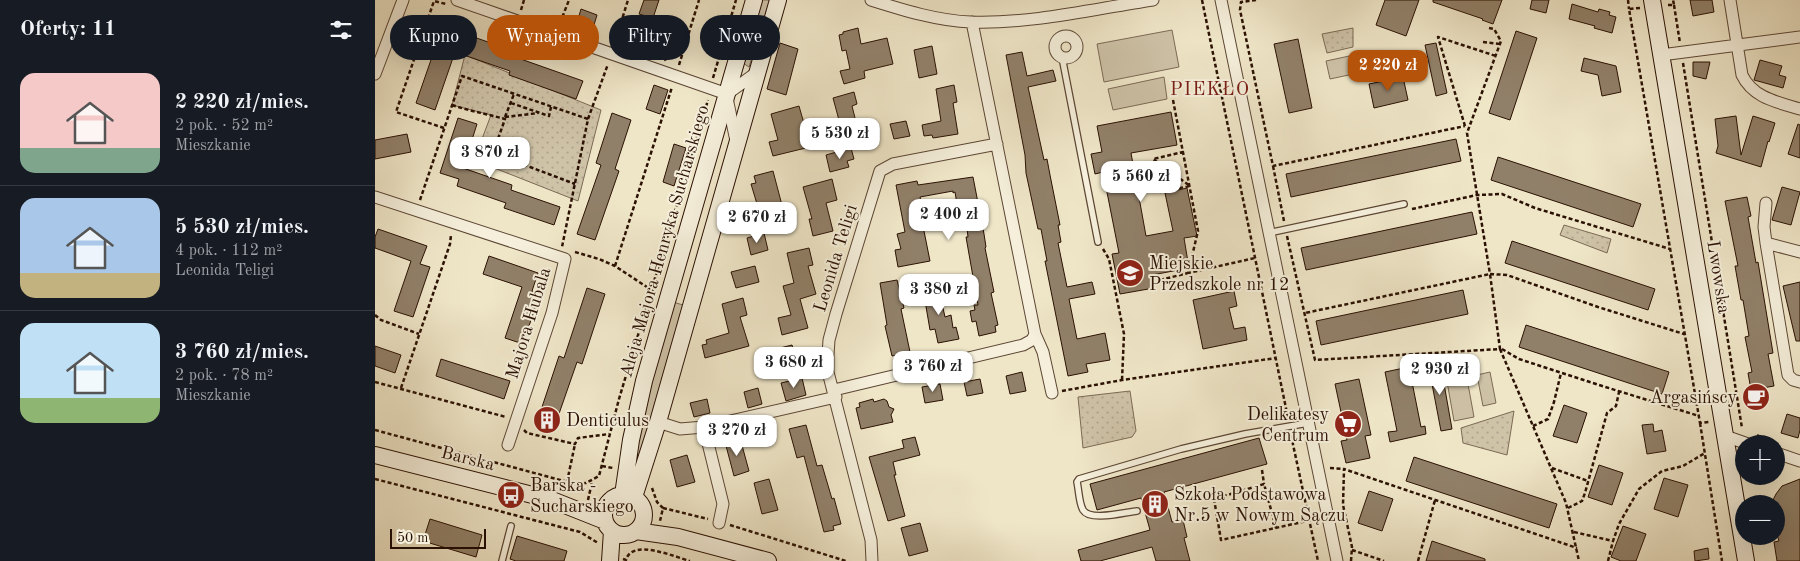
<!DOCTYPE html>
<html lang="pl">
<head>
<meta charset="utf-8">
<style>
	:root { --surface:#171b24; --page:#242831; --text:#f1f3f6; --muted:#9ea1a6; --line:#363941; --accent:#b45309 }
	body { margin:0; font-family:"Old Standard TT",serif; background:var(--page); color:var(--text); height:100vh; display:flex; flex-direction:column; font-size:19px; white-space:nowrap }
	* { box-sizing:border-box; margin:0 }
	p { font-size:16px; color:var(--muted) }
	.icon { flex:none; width:28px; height:28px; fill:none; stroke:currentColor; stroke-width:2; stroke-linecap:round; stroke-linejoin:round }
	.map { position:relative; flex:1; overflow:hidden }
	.drawer { display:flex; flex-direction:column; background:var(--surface); width:375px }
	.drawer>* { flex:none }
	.top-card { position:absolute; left:15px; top:15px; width:475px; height:45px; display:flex; gap:10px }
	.controls { position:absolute; left:1360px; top:435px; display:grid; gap:10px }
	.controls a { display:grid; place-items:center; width:50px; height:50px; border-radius:50%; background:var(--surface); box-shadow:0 5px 20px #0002; font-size:25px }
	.scale { position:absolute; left:15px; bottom:12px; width:96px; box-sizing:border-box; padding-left:5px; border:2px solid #2b1103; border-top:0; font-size:14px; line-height:18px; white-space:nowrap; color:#2b1103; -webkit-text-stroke:4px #f5efdb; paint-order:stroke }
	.price { position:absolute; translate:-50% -42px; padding:0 11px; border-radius:10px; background:#fff; color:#222; font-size:16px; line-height:32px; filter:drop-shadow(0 1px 2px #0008) }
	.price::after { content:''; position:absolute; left:50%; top:30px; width:15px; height:11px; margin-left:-8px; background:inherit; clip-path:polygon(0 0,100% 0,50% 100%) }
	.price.selected { background:var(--accent); color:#fff }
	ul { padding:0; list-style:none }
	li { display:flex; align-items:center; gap:15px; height:125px; padding:0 20px }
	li+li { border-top:1px solid var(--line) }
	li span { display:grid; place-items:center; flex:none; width:140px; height:100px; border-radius:15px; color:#555 }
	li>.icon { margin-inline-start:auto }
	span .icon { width:60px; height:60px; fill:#fffc; stroke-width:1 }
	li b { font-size:21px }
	h2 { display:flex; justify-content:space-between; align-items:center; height:60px; padding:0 20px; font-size:21px }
	.tag { padding:0 18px; border-radius:22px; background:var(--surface); box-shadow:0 5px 20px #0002; font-size:18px; line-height:45px }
	.tag.selected { background:var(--accent); color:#fff }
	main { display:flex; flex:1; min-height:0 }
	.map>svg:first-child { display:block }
	.grass { fill:#cec2a7; stroke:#7c6a55 }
	.park { fill:url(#park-dots); stroke:#7c6a55 }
	.building { fill:#918069; stroke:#2b1103 }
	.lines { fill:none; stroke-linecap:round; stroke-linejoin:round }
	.lane-casing { stroke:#5c4634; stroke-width:8 }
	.street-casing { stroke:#5c4634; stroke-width:13 }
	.secondary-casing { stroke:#2b1103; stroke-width:18 }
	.path { stroke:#2b1103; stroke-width:2.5; stroke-dasharray:4 2.5; stroke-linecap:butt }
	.lane { stroke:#f5efdb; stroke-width:5.5 }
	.street { stroke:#f5efdb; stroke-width:11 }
	.secondary { stroke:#f5efdb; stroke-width:16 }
	.labels { text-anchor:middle; stroke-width:4; stroke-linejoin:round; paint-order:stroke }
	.street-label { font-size:18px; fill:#2b1103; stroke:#f5efdb }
	.poi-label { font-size:18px; fill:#2b1103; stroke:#f5efdb; text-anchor:start }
	.neighbourhood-label { font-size:19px; letter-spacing:1px; fill:#7a1f14; stroke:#f5efdb }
</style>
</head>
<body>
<main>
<section class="drawer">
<h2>Oferty: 11<svg class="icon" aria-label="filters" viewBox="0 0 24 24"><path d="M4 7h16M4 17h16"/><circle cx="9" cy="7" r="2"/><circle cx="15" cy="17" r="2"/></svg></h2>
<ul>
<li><span style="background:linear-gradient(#f6c9c9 75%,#7fa58c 0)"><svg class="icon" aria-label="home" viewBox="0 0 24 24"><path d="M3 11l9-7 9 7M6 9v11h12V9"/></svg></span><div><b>2 220 zł/mies.</b><p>2 pok. · 52 m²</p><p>Mieszkanie</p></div></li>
<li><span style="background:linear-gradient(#a9c7e8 75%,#c2b280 0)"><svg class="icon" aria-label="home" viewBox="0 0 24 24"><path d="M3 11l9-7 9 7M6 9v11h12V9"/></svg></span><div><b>5 530 zł/mies.</b><p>4 pok. · 112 m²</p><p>Leonida Teligi</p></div></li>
<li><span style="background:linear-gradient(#bfe0f5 75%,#8fb573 0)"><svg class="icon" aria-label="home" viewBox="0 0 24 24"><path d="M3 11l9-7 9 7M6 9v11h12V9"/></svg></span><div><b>3 760 zł/mies.</b><p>2 pok. · 78 m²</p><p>Mieszkanie</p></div></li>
</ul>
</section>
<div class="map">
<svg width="1425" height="561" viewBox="0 0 1425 561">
	<defs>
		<pattern id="park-dots" width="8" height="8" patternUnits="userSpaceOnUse" patternTransform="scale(1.25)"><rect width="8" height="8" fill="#cec2a7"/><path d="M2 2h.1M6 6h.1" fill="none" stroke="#b1a68e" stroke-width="1.8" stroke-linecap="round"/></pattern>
	</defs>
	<rect width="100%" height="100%" fill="#efe6c8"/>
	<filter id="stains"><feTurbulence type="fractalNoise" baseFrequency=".004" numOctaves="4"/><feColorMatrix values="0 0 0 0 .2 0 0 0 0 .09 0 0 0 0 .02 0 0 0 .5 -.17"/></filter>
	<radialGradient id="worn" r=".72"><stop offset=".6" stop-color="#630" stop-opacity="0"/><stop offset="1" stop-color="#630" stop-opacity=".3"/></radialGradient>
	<path class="grass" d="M386 0H395L374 67 368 63Z
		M797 30 804 67 729 82 722 44Z
		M979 55 983 73 955 79 951 61Z
		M789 77 792 99 738 110 733 89Z
		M298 302 308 305 261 470 256 468 262 433Z
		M1115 372 1121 403 1108 406 1102 375Z
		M1091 373 1099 417 1079 421 1071 376Z"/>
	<path class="park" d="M978 28V47L952 53 947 34Z
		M90 55 226 110 203 201 99 160 116 115 77 105Z
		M1189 225 1236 239 1232 253 1185 235Z
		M755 391 761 431 757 437 708 448 703 397Z
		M1139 411 1132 455 1088 443 1086 428Z"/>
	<path class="building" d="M269 0H284L278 18 264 14Z
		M1010 0H1044L1031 36 1001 25Z
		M1058 0H1127L1118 24 1107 20 1108 19 1058 2Z
		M1157 0H1174L1171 13 1155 9Z
		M1315 0H1337L1339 12 1318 16Z
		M1197 4 1223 12 1224 9 1235 12 1234 15 1241 17 1237 33 1219 28 1220 26 1194 19Z
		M206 9 222 15 219 25 203 19Z
		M265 28 283 35 276 51 259 45Z
		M483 28 486 44 512 38 518 64 489 71 490 78 469 84 465 71 475 69 471 50 467 51 464 35 468 34V32Z
		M1141 31 1162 38 1135 120 1114 113Z
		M87 33 142 52 140 57 208 81 201 99 134 75 135 71 80 52 60 110 41 103 65 34 84 41Z
		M923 39 937 108 914 113 899 44Z
		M405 43 423 49 411 95 392 89Z
		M1061 43 1072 93 1061 96 1050 45Z
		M557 46 562 74 544 78 539 50Z
		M647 52 652 76 678 70 681 81 653 87 669 160 672 159 675 175 685 225H683L686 242 683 243 692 287 717 282 720 294 694 299 702 339 730 333 735 360 711 364 713 372 693 376 670 261H672L666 229H663L651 173 650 155 631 55Z
		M1209 58 1241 66 1246 92 1227 96 1223 75 1206 71Z
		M1385 60 1407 66 1404 75 1411 77 1408 88 1379 80Z
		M1318 62H1335L1331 79 1318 76Z
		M1028 77 1033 100 999 108 994 84Z
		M279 85 293 90 285 114 271 109Z
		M579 85 582 102 578 103 583 134 558 138 557 135 549 136 547 125 566 121 561 89Z
		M479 92 482 104 477 106 483 130 468 135 458 98Z
		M424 106 430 127 435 126 439 146 398 156 394 142 403 140 396 114Z
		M796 112 802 145 756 153 771 236 798 231 790 193 812 188 822 236 809 238 814 268 777 275 779 288 745 294 737 254 744 253 728 172 720 174 716 154 727 152 722 126Z
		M237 113 256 120 240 169 244 171 220 240 202 234 226 165 221 163Z
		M1361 116 1366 155 1378 116 1400 123 1394 142 1393 141 1386 167 1341 153 1343 146 1340 119Z
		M83 118 102 124 88 168 137 185 136 190 185 207 179 225 129 208 131 203 82 186 84 179 65 173Z
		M531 121 535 136 519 139 515 124Z
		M1423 124 1425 125V158L1413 154Z
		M32 134 36 152 0 159V140Z
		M1081 139 1086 161 916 197 911 174Z
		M299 144 311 148 299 186 288 182Z
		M476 148 479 159 472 161 474 167 455 172 451 155Z
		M1123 157 1266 204 1258 227 1116 180Z
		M398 171 408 209 392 213 393 219 381 222 379 216 375 217 373 206 382 204 376 184 381 183 379 176Z
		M598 177 609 234 611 247 610 248 619 292 616 293 623 325 620 326 621 332 604 336 601 321 597 322 595 311 600 310 599 305H603L591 237H593L592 228 593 227 590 203 582 204 580 192 578 193V191L545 197 548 210 545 211 555 261 523 267 520 250 526 249 522 234 530 232 521 185 542 181 543 185Z
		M457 179 462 200 451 203 458 231 438 236 434 219H437L428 187Z
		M1407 187 1425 192 1416 225 1397 220Z
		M1372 197 1376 216 1373 217 1381 263 1383 262 1398 353 1393 354 1399 386 1376 390 1373 373 1377 372 1370 337 1374 336 1368 300H1366L1360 266H1363L1350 201Z
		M1097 212 1102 234 931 270 926 248Z
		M3 229 52 246 45 264 55 267 38 317 19 311 36 261 0 248V237Z
		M389 233 393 250 376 255 372 238Z
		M1137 241 1280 289 1273 310 1130 263Z
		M434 248 438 265 433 266 441 294 425 299 433 328 407 335 403 318 416 315 408 286 419 283 412 253Z
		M114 256 163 273 157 291 165 293 148 344 130 338 147 287 108 274Z
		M380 266 384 282 361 288 356 272Z
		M522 280 529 308 526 309 535 352 517 356 510 326 512 325 505 283Z
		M1425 282V341H1421L1408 286Z
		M563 286 570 317 576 315 578 328 581 327 584 339 563 343 560 329 555 330 548 289Z
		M212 288 230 294 207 364 202 362 178 431 161 425 184 356 189 358Z
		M1088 290 1093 314 946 345 941 321Z
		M859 291 862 306 854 308 859 329 870 327 872 340 828 349 818 300Z
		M368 298 372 315 365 317 374 346 330 358 327 345 332 344 331 340 354 333 347 304Z
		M1151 325 1294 372 1287 394 1144 347Z
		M417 345 421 359 405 363 401 349Z
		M0 346 26 355 20 373 0 366Z
		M66 359 135 381 129 399 61 376Z
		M1065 361 1077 429 1066 431 1053 363Z
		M1034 367 1046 427 1050 426 1051 434 1015 442 1013 432 1022 431 1010 372Z
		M647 372 651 391 635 394 631 376Z
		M427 378 431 395 411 401 406 383Z
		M605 379 608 393 592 396 589 382Z
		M984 379 996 435 990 436 995 458 971 463 966 441 972 440 960 384Z
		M565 384 568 400 550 403 547 387Z
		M383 388 387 404 373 408 369 392Z
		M332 399 335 413 319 417 315 403Z
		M498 399 499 402 509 399 512 401 514 407 519 409 516 415 518 422 486 429 481 408 485 407 484 403Z
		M1189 405 1212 413 1202 443 1178 436Z
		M1412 414 1425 418V430L1423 438 1406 433Z
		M1278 424 1279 432 1287 430 1291 451 1272 454 1267 425Z
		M431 425 442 466 447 465 457 499 459 498 466 524 458 526 459 530 449 532 429 456 422 458 414 429Z
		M540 437 545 455 518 462 521 475H519L530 516 513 521 494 457 529 448 527 440Z
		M365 438 374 471 359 476 350 442Z
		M884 438 892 464 789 492 797 522 808 520 812 537 809 538 815 561H781L777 547 725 561H706L703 550 775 530 766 498 722 510 715 484Z
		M312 455 320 482 302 487 295 460Z
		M1039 457 1182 504 1174 528 1031 481Z
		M1224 465 1248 473 1237 505 1213 497Z
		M1289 478 1313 485 1303 517 1279 509Z
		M394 479 403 510 387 514 379 483Z
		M1425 479V561H1402L1399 542 1404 541 1402 535 1406 528 1401 521V504H1396L1401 494 1407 486Z
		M994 491 1018 499 1007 531 983 523Z
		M55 519 107 535 101 557 48 541Z
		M545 523 553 551 534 556 526 528Z
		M1248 526 1271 534 1261 561H1246L1236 557Z
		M142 536 192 551 189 561H141L135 559Z
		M1057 541 1110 559V561H1051Z
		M1333 548 1334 559 1320 561 1319 551Z"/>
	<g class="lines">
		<g class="lane-casing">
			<path id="lane" d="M687 57 723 242
				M893 233 1029 204
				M762 511C751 512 715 522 708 510 704 503 704 491 702 482L704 479 806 449 870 434 933 423
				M127 561 136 526"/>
		</g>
		<g class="street-casing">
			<path id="street" d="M82 0 352 94
				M496 0C528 10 563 21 596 22 657 24 718 9 778 0
				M846 0 962 561
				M1355 0 1367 75C1378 98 1402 102 1425 109
				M680 47a11 11 0 1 1 22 0a11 11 0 1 1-22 0Z
				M1286 55 1425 37
				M0 74 28 0
				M352 94 381 73
				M352 98 361 141
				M0 197 190 259 177 313 133 445
				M1391 203 1389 227 1391 243 1413 375 1418 380 1425 382
				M1391 243 1425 252
				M660 334 668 352 677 393
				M459 390 648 345 657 340 660 334 597 22
				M283 422 305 429 329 427 461 397
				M329 427 348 504 344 523
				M1350 436 1373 444
				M1401 453 1425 461
				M497 561 496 540 453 372V355L454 340 461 314 505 171 518 164 622 144"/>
		</g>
		<g class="secondary-casing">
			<path id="secondary" d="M1277 0 1371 561
				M0 455 177 500 230 521
				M248 495 256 440 269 381 379 0
				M229 515a20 20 0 1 1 40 0a20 20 0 1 1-40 0Z
				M259 497 283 422 403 0
				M261 531 303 537 393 561
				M235 561 237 531"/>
		</g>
		<path class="path" d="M827 0 913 418
			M881 0 866 2 865 10 898 166 1090 126
			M1253 0 1254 9
			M1293 5H1299L1298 0
			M1299 5 1305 43
			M1265 8 1254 9 1325 423 1334 422
			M146 10 149 0
			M185 23 194 0
			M1114 28 1119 29 1126 41 1092 133 1115 274 1132 275 1223 307 1309 334
			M240 42 253 0
			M1108 42 1125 44
			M289 60 308 51
			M1308 63 1367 428
			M304 65 324 0
			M338 78 361 0
			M798 100 823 231 813 273 880 258
			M136 103 174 116 176 107
			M77 105C95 111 112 114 130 119L118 153 200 184
			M130 117 163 113
			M130 117 139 94
			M213 119 233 64
			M1090 126 1063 37 1121 56
			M69 128 21 112 59 1 71 4
			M898 166 909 221
			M785 192 815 186 778 159 808 152
			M45 200 87 76 213 119 187 247
			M1037 209 1102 195 1127 194 1160 208 1295 249
			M912 236 940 360 1125 349 1115 274 930 313
			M728 249 734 259 749 334 747 380
			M200 252 224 259 240 266 281 293
			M240 266 297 87
			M785 280 813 273
			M0 315 6 320 44 334
			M1125 349 1191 503 1204 561
			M1127 349 1144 359 1224 385 1324 416
			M0 382 131 417
			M26 388 75 244 76 235
			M687 391 747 380 901 358
			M1325 423 1347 561
			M1158 426 1173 419 1179 402 1186 373
			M0 430 200 484 211 483 224 476 244 399 333 100
			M149 430 152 433 200 444 203 438 234 434
			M916 435 943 561
			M1382 435 1397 443
			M227 466 238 468
			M955 468 969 469
			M1177 468 1213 481
			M887 470 889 484
			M0 479 205 532 223 543
			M192 482 200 444
			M277 488 282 502 288 508 285 521
			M213 500 217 482
			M288 508 333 519
			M1193 508 1207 501 1210 493 1232 413 1241 406 1244 392
			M355 525 471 561
			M901 528 889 484 839 499 846 540 941 519
			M1199 532 1238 541 1244 524 1264 489 1287 471 1308 466 1330 453
			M977 550 1009 561
			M248 559 251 560C257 538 300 557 315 561
			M976 561 977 547 968 505 969 469 1202 548
			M1043 561 1060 500
			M1233 561 1238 541"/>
		<use href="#lane" class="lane"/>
		<use href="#street" class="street"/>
		<use href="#secondary" class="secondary"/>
	</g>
	<defs>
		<g id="school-disc" transform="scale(1.4375)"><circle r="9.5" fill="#8f2418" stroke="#f5efdb"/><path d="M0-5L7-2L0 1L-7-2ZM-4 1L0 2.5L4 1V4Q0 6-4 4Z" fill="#fff"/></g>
		<g id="cafe-disc" transform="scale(1.4375)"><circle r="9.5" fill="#8f2418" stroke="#f5efdb"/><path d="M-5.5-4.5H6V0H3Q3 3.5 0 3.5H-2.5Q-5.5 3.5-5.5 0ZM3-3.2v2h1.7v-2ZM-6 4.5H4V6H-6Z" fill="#fff"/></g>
		<g id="building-disc" transform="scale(1.4375)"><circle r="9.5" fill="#8f2418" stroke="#f5efdb"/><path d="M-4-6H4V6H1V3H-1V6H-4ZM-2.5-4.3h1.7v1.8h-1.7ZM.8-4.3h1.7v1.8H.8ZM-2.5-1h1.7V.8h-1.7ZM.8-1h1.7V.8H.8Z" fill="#fff"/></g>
		<g id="supermarket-disc" transform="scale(1.4375)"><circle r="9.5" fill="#8f2418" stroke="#f5efdb"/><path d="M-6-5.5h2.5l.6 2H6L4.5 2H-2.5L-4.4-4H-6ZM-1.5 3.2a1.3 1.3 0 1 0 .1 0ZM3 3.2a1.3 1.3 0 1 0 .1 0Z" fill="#fff"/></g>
		<g id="bus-disc" transform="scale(1.4375)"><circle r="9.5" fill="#8f2418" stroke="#f5efdb"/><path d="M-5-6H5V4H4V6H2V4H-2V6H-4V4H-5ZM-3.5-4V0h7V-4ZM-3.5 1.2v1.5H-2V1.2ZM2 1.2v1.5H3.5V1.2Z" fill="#fff"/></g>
	</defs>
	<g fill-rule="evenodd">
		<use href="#school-disc" x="755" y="273"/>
		<use href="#cafe-disc" x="1381" y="397"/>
		<use href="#building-disc" x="172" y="420"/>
		<use href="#supermarket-disc" x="973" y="424"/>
		<use href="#bus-disc" x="136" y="495"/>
		<use href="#building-disc" x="780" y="504"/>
	</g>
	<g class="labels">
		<g class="street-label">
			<text transform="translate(289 241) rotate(-74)" y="6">Aleja Majora Henryka Sucharskiego</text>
			<text transform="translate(460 258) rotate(-73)" y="6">Leonida Teligi</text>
			<text transform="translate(1344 277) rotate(81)" y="6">Lwowska</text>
			<text transform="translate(153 323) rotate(-73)" y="6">Majora Hubala</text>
			<text transform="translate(93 458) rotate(14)" y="6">Barska</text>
		</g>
		<g class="poi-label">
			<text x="774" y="269">Miejskie<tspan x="774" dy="21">Przedszkole nr 12</tspan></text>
			<text x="1362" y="403" text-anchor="end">Argasińscy</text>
			<text x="954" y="420" text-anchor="end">Delikatesy<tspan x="954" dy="21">Centrum</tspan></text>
			<text x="191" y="426">Denticulus</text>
			<text x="155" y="491">Barska -<tspan x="155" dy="21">Sucharskiego</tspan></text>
			<text x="799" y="500">Szkoła Podstawowa<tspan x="799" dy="21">Nr.5 w Nowym Sączu</tspan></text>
		</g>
		<g class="neighbourhood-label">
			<text x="835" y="95">PIEKŁO</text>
		</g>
	</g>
	<rect width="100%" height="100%" filter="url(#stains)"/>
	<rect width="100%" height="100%" fill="url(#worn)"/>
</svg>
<div class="controls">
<a>+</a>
<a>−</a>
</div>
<div class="scale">50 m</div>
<b class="price selected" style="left:1013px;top:92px">2 220 zł</b>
<b class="price" style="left:465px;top:160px">5 530 zł</b>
<b class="price" style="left:115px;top:179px">3 870 zł</b>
<b class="price" style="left:766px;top:203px">5 560 zł</b>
<b class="price" style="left:574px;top:241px">2 400 zł</b>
<b class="price" style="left:382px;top:244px">2 670 zł</b>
<b class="price" style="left:564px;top:316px">3 380 zł</b>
<b class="price" style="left:419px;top:389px">3 680 zł</b>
<b class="price" style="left:558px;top:393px">3 760 zł</b>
<b class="price" style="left:1065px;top:396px">2 930 zł</b>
<b class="price" style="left:362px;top:457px">3 270 zł</b>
<div class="top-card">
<a class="tag">Kupno</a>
<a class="tag selected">Wynajem</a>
<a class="tag">Filtry</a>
<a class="tag">Nowe</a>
</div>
</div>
</main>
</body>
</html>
